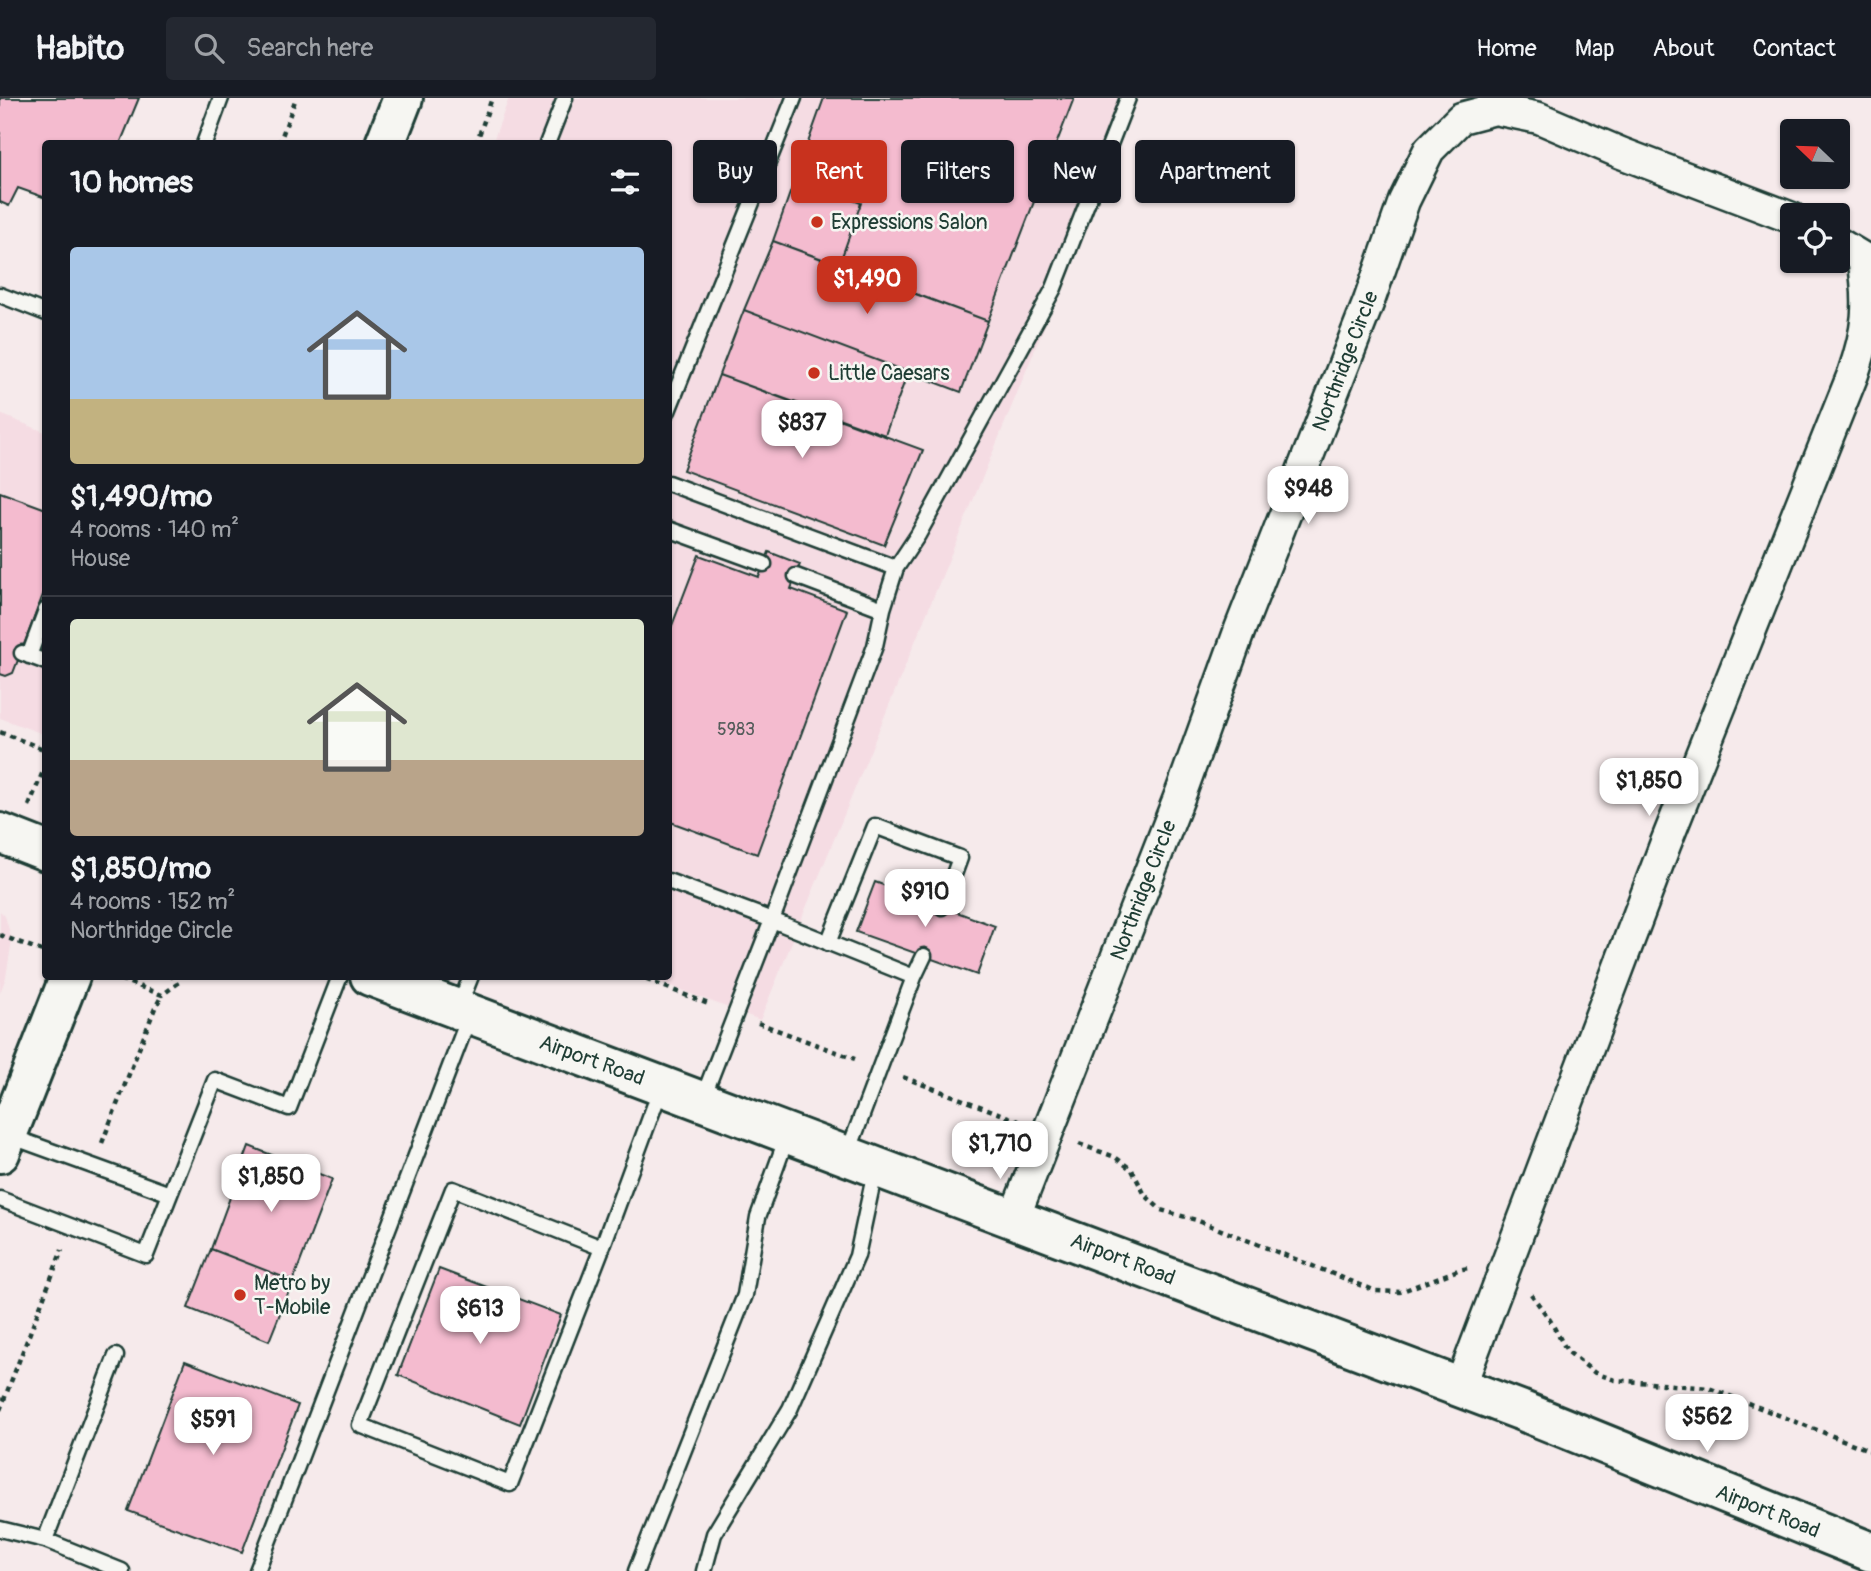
<!DOCTYPE html>
<html lang="en">
<head>
<meta charset="utf-8">
<style>
	:root { --surface:#171b24; --page:#242831; --text:#f1f3f6; --muted:#9ea1a6; --line:#363941; --accent:#c8321e }
	body { margin:0; font-family:Pangolin,sans-serif; background:var(--page); color:var(--text); height:100vh; display:flex; flex-direction:column; font-size:26px; white-space:nowrap }
	* { box-sizing:border-box; margin:0 }
	p { font-size:23px; color:var(--muted) }
	.icon { flex:none; width:38px; height:38px; fill:none; stroke:currentColor; stroke-width:2; stroke-linecap:round; stroke-linejoin:round }
	.map { position:relative; flex:1; overflow:hidden }
	.drawer { position:absolute; left:42px; top:42px; width:630px; height:840px; display:flex; flex-direction:column; background:var(--surface); border-radius:7px; box-shadow:0 2px 5px #0004 }
	.drawer>* { flex:none }
	.hud { position:absolute; left:693px; top:42px; width:665px; height:63px; display:flex; gap:14px }
	.needle { width:46px; rotate:293deg }
	.tools { position:absolute; left:1780px; top:21px; display:grid; gap:14px }
	.tools a { display:grid; place-items:center; width:70px; height:70px; border-radius:7px; background:var(--surface); box-shadow:0 2px 5px #0004; font-size:35px }
	.price { position:absolute; translate:-50% -60px; padding:0 16px; border-radius:14px; background:#fff; color:#222; font-size:23px; line-height:46px; filter:drop-shadow(0 2px 4px #0008) }
	.price::after { content:''; position:absolute; left:50%; top:42px; width:21px; height:16px; margin-left:-10px; background:inherit; clip-path:polygon(0 0,100% 0,50% 100%) }
	.price.selected { background:var(--accent); color:#fff }
	ul { padding:0; list-style:none }
	li { display:grid; align-content:center; gap:14px; height:371px; padding:0 28px }
	li+li { border-top:2px solid var(--line) }
	li span { display:grid; place-items:center; height:217px; border-radius:7px; color:#555 }
	li>.icon { margin-inline-start:auto }
	span .icon { width:126px; height:126px; fill:#fffc; stroke-width:1 }
	li b { font-size:30px }
	h2 { display:flex; justify-content:space-between; align-items:center; height:84px; padding:0 28px; font-size:30px }
	.chip { padding:0 24px; border-radius:7px; background:var(--surface); box-shadow:0 2px 5px #0004; font-size:24px; line-height:63px }
	.chip.selected { background:var(--accent); color:#fff }
	header { display:flex; align-items:center; gap:42px; box-sizing:border-box; height:98px; padding:0 35px; background:var(--surface); border-bottom:2px solid var(--line) }
	header strong { font-size:33px }
	nav { display:flex; gap:38px; margin-inline-start:auto; font-size:24px }
	.search { width:490px; height:63px; background:var(--page); display:flex; align-items:center; gap:18px; box-sizing:border-box; padding:0 24px; border-radius:7px; color:var(--muted); font-size:26px }
	.map>svg:first-child { display:block }
	.built { fill:#f5dce3 }
	.building { fill:#f4bbcf; stroke:#1f3d34; stroke-width:2 }
	.lines { fill:none; stroke-linecap:round; stroke-linejoin:round }
	.lane-casing { stroke:#1f3d34; stroke-width:19 }
	.street-casing { stroke:#1f3d34; stroke-width:35 }
	.secondary-casing { stroke:#1f3d34; stroke-width:44 }
	.highway-casing { stroke:#1f3d34; stroke-width:44 }
	.path { stroke:#1f3d34; stroke-width:4.5; stroke-dasharray:5 5; stroke-linecap:butt }
	.lane { stroke:#f6f6f2; stroke-width:14 }
	.street { stroke:#f6f6f2; stroke-width:30 }
	.secondary { stroke:#f6f6f2; stroke-width:38 }
	.highway { stroke:#f6f6f2; stroke-width:38 }
	.poi-dot { fill:#c8321e; stroke:#f6f6f2; stroke-width:2.5 }
	.labels { text-anchor:middle; stroke-width:5; stroke-linejoin:round; paint-order:stroke }
	.number-label { font-size:18px; fill:#545c5b }
	.poi-label { font-size:21px; fill:#1f3d34; stroke:#f6f6f2; text-anchor:start }
	.street-label { font-size:21px; fill:#1f3d34; stroke:#f6f6f2 }
</style>
</head>
<body>
<header>
<strong>Habito</strong>
<div class="search"><svg class="icon" aria-label="search" viewBox="0 0 24 24"><circle cx="10" cy="10" r="6"/><path d="M15 15l6 6"/></svg>Search here</div>
<nav><a>Home</a><a>Map</a><a>About</a><a>Contact</a></nav>
</header>
<div class="map">
<svg width="1871" height="1473" viewBox="0 0 1871 1473">
	<rect width="100%" height="100%" fill="#f6eaeb"/>
	<filter id="ink" filterUnits="userSpaceOnUse"><feTurbulence type="fractalNoise" baseFrequency=".0143" numOctaves="2"/><feDisplacementMap in="SourceGraphic" scale="14" xChannelSelector="R" yChannelSelector="G"/><feConvolveMatrix kernelMatrix="1 2 1 2 8 2 1 2 1" color-interpolation-filters="sRGB"/></filter>
	<g filter="url(#ink)">
		<path class="built" d="M509 0H1138L760 922 647 879 668 878V46H492Z
			M0 316 45 334 46 630 43 636 0 620Z
			M0 813 5 818 12 842 6 879 0 895Z"/>
		<path class="building" d="M0 0H139L120 46H46V100L18 90 9 108 0 104Z
			M824 0H1074L988 223 839 167 861 105 795 81Z
			M795 81 861 105 839 167 773 143Z
			M773 143 988 223 961 294 744 212Z
			M744 212 908 274 885 337 719 277Z
			M719 277 923 352 884 447 683 372Z
			M0 394 46 411V489L13 575 6 578 0 576Z
			M769 454 800 466 791 491 847 512 757 756 668 723V538L699 457 759 479Z
			M875 784 995 828 977 877 856 834Z
			M249 1048 332 1081 293 1183 211 1151Z
			M211 1151 293 1183 269 1243 188 1210Z
			M439 1171 561 1217 520 1326 398 1277Z
			M185 1263 298 1307 242 1454 128 1413Z"/>
		<g class="lines">
			<g class="lane-casing">
				<path id="lane" d="M204 46 221 0
					M547 46 565 0
					M0 197 46 215
					M668 313 794 0
					M668 385 896 470 918 437 1054 190 1128 0
					M668 431 764 466
					M796 478 883 511 875 548 772 822 914 879 847 1057
					M883 511 896 470
					M22 555 46 564
					M29 558 46 512
					M668 783 772 822 702 1002
					M828 845 875 728 960 760 942 809
					M914 879 924 858
					M458 911 471 878
					M7 1037 170 1096
					M0 1101 146 1157 215 982 289 1010 340 878
					M602 1150 453 1091 360 1327 510 1386 602 1150 661 990
					M0 1431 45 1442 122 1473
					M45 1442 116 1258
					M257 1473 469 919
					M636 1473 745 1197 758 1119 788 1036
					M704 1473 714 1436 790 1311 857 1158 876 1069"/>
			</g>
			<g class="street-casing">
				<path id="street" d="M1014 1120 1182 692 1240 531 1369 203 1404 103 1429 52 1461 20 1495 11 1539 20 1621 55 1792 120
					M1460 1289 1665 747 1853 276C1868 232 1871 207 1863 160L1838 145"/>
			</g>
			<g class="secondary-casing">
				<path id="secondary" d="M0 735 46 753
					M370 878 1520 1312 1871 1454"/>
			</g>
			<g class="highway-casing">
				<path id="highway" d="M385 46 403 0
					M0 1055 70 878"/>
			</g>
			<path class="path" d="M279 46 296 0
				M476 46 492 0
				M0 634 46 652
				M29 708 46 666
				M0 837 42 853
				M111 878 162 897 177 886 172 878
				M637 878 711 907
				M758 925 855 961
				M903 979 1019 1023
				M102 1045 155 910 162 897
				M1079 1046 1115 1059 1132 1072 1145 1097 1161 1112 1196 1122 1376 1193 1400 1194 1458 1172 1468 1170
				M1531 1196 1550 1222 1567 1253 1595 1275 1615 1282 1709 1290 1871 1353
				M0 1312 62 1152"/>
			<use href="#lane" class="lane"/>
			<use href="#street" class="street"/>
			<use href="#secondary" class="secondary"/>
			<use href="#highway" class="highway"/>
		</g>
	</g>
	<g class="poi-dot">
		<circle cx="817" cy="124" r="7"/>
		<circle cx="814" cy="275" r="7"/>
		<circle cx="240" cy="1197" r="7"/>
	</g>
	<g class="labels">
		<g class="number-label">
			<text x="736" y="637">5983</text>
		</g>
		<g class="poi-label">
			<text x="831" y="131">Expressions Salon</text>
			<text x="828" y="282">Little Caesars</text>
			<text x="254" y="1192">Metro by<tspan x="254" dy="24">T-Mobile</tspan></text>
		</g>
		<g class="street-label">
			<text transform="translate(1345 263) rotate(-69)" y="7">Northridge Circle</text>
			<text transform="translate(1143 792) rotate(-69)" y="7">Northridge Circle</text>
			<text transform="translate(592 962) rotate(20)" y="7">Airport Road</text>
			<text transform="translate(1123 1161) rotate(21)" y="7">Airport Road</text>
			<text transform="translate(1768 1413) rotate(22)" y="7">Airport Road</text>
		</g>
	</g>
</svg>
<div class="tools">
<a><svg class="needle" viewBox="-14 -14 28 28"><path d="M0-13l5 13h-10z" fill="#e53935"/><path d="M0 13l5-13h-10z" fill="#9ea1a6"/></svg></a>
<a><svg class="icon" aria-label="locate" viewBox="0 0 24 24"><circle cx="12" cy="12" r="6"/><path d="M12 2v4M12 18v4M2 12h4M18 12h4"/></svg></a>
</div>
<b class="price selected" style="left:867px;top:218px">$1,490</b>
<b class="price" style="left:802px;top:362px">$837</b>
<b class="price" style="left:1308px;top:428px">$948</b>
<b class="price" style="left:1649px;top:720px">$1,850</b>
<b class="price" style="left:925px;top:831px">$910</b>
<b class="price" style="left:1000px;top:1083px">$1,710</b>
<b class="price" style="left:271px;top:1116px">$1,850</b>
<b class="price" style="left:480px;top:1248px">$613</b>
<b class="price" style="left:1707px;top:1356px">$562</b>
<b class="price" style="left:213px;top:1359px">$591</b>
<div class="hud">
<a class="chip">Buy</a>
<a class="chip selected">Rent</a>
<a class="chip">Filters</a>
<a class="chip">New</a>
<a class="chip">Apartment</a>
</div>
<section class="drawer">
<h2>10 homes<svg class="icon" aria-label="filters" viewBox="0 0 24 24"><path d="M4 7h16M4 17h16"/><circle cx="9" cy="7" r="2"/><circle cx="15" cy="17" r="2"/></svg></h2>
<ul>
<li><span style="background:linear-gradient(#a9c7e8 70%,#c2b280 0)"><svg class="icon" aria-label="home" viewBox="0 0 24 24"><path d="M3 11l9-7 9 7M6 9v11h12V9"/></svg></span><div><b>$1,490/mo</b><p>4 rooms · 140 m²</p><p>House</p></div></li>
<li><span style="background:linear-gradient(#dfe7d0 65%,#b9a48a 0)"><svg class="icon" aria-label="home" viewBox="0 0 24 24"><path d="M3 11l9-7 9 7M6 9v11h12V9"/></svg></span><div><b>$1,850/mo</b><p>4 rooms · 152 m²</p><p>Northridge Circle</p></div></li>
</ul>
</section>
</div>
</body>
</html>
